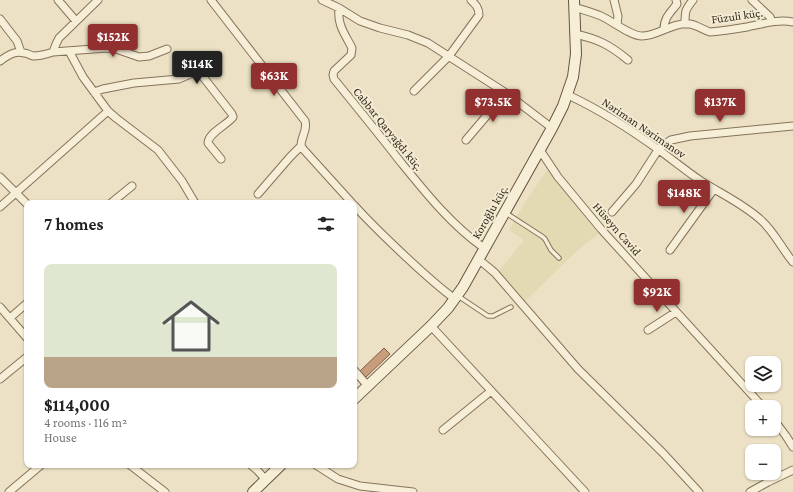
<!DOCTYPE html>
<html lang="en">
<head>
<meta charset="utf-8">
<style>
	:root { --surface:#fff; --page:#f2f2f2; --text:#222; --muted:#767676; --line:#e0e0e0; --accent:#91302e }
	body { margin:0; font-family:"Crimson Pro",serif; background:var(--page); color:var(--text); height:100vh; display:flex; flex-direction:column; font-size:15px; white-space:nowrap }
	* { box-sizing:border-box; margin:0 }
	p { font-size:13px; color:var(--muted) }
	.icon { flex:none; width:22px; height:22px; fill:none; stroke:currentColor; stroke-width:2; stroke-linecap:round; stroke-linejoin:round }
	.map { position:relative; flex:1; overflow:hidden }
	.drawer { position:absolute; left:24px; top:200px; width:333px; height:268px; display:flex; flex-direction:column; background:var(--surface); border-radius:8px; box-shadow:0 1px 3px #0004 }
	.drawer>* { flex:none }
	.controls { position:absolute; left:745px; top:356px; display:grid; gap:8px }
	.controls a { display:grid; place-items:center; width:36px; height:36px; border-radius:8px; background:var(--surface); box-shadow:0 1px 3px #0004; font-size:20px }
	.price { position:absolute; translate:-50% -34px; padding:0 9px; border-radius:4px; background:var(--accent); color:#fff; font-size:13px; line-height:26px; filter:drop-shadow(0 1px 2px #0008) }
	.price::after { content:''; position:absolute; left:50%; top:24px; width:12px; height:9px; margin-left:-6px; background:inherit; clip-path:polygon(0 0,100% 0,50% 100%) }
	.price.selected { background:#222; color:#fff }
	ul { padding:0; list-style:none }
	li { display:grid; align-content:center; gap:8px; height:212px; padding:0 20px }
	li+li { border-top:1px solid var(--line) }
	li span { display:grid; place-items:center; height:124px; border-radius:8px; color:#555 }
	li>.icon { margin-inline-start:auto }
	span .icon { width:72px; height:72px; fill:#fffc; stroke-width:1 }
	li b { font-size:17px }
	h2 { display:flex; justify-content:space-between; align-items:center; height:48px; padding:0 20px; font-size:17px }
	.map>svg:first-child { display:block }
	.farmland { fill:#e1dab2 }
	.building { fill:#c89d7b; stroke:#835d42 }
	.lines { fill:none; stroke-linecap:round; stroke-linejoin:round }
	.lane-casing { stroke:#85735b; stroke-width:5.5 }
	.street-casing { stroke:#85735b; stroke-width:9 }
	.secondary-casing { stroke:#67543e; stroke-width:12 }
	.lane { stroke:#f7eed7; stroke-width:3.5 }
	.street { stroke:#f7eed7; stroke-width:7 }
	.secondary { stroke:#f7eed7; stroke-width:10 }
	.labels { text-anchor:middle; stroke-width:4; stroke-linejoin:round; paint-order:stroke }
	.street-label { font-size:12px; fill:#362a1f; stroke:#f4ebd3 }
</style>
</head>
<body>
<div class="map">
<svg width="793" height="492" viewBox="0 0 793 492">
	<rect width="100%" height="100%" fill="#ece1c4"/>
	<path class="farmland" d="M548 169 598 234 576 252 525 301 499 271 524 240 509 230 526 201Z"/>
	<path class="building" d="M384 348 390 354 366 377 360 371Z"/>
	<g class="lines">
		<g class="lane-casing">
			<path id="lane" d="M506 213 543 237 545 239 551 250 559 258
				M458 296 488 316H493L511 307"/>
		</g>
		<g class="street-casing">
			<path id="street" d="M58 0 76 21
				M211 0 305 121C308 130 301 136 301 146L290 157 258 194
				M322 0 339 8 360 21 380 28 408 35 428 43 506 93 552 128
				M614 0 618 16 617 25
				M752 0 770 17 772 22
				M574 7C583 10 592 12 601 16 612 21 631 36 642 36 658 36 672 22 690 24 697 25 703 30 710 32 722 31 735 29 747 27 762 24 778 19 793 22
				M339 8C337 25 345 34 352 48L351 55 334 71 333 75 334 79C356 106 378 133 399 160 425 192 451 225 484 248
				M0 19 17 41 21 52
				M685 24C685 11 685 10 693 0
				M664 29C664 18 670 13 677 4L676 0
				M575 34C598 39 610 45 628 60
				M69 51 83 77 108 111 116 118 158 150 182 181 195 203
				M53 52 107 48 116 49 139 57 149 56 167 49
				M0 61C7 56 15 50 24 53 27 53 30 55 33 56 40 56 47 54 53 52L56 44 59 38 98 0
				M414 91 449 56 479 15C479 8 476 5 471 0
				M94 92 103 89 134 83 179 79 195 72 200 73 232 114 233 117C227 125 208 133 208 143L221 159
				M568 95C600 110 630 129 659 150 673 160 686 171 701 181 721 194 744 204 762 221 775 233 782 249 793 262
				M466 140 506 93
				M301 146 304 150 352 203
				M540 150 558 177 601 229 763 407
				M0 177 27 204
				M111 203 132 186
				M354 205C370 223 388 240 405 256 421 271 437 286 455 299
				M0 207 108 111
				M612 212 636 184 658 150 665 144 671 140 690 136 793 126
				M670 250 714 189
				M478 259 488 267 495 273 578 369 663 453 699 492
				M0 307 27 338
				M10 318 27 303
				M431 326 585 492
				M648 330 676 312
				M354 370 368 386
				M0 379 27 357
				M774 420 786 436 793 447
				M443 430 491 391
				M130 465 165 492
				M251 465 257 470 266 480
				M316 465 338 479 360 486 413 492
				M9 492 41 465
				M750 492 768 482 793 470"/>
		</g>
		<g class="secondary-casing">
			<path id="secondary" d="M354 399 431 326 448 308 463 287 552 128 563 106 573 77 576 54 574 0
				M253 492 281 465"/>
		</g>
		<use href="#lane" class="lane"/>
		<use href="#street" class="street"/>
		<use href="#secondary" class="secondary"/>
	</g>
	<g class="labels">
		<g class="street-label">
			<text transform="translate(737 16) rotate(-8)" y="4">Füzuli küç.</text>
			<text transform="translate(644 128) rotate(34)" y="4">Nəriman Nərimanov</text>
			<text transform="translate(388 129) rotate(51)" y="4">Cabbar Qaryağdı küç.</text>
			<text transform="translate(490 212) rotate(-60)" y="4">Koroğlu küç.</text>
			<text transform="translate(617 229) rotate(49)" y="4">Hüseyn Cavid</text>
		</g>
	</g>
</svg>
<div class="controls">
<a><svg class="icon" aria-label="layers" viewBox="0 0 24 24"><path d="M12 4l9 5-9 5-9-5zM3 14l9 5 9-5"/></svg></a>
<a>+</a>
<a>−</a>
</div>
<b class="price" style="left:113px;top:58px">$152K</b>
<b class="price selected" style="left:197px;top:85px">$114K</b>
<b class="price" style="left:274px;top:97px">$63K</b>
<b class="price" style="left:493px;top:123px">$73.5K</b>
<b class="price" style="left:720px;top:123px">$137K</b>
<b class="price" style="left:684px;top:214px">$148K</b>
<b class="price" style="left:657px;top:313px">$92K</b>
<section class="drawer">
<h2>7 homes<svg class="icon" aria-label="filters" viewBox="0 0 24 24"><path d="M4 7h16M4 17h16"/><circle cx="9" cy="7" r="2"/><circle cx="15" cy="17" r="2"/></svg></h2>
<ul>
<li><span style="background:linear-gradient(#dfe7d0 75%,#b9a48a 0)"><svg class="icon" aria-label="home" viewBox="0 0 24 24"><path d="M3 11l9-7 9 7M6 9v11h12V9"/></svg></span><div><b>$114,000</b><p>4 rooms · 116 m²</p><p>House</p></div></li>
</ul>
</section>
</div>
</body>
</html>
